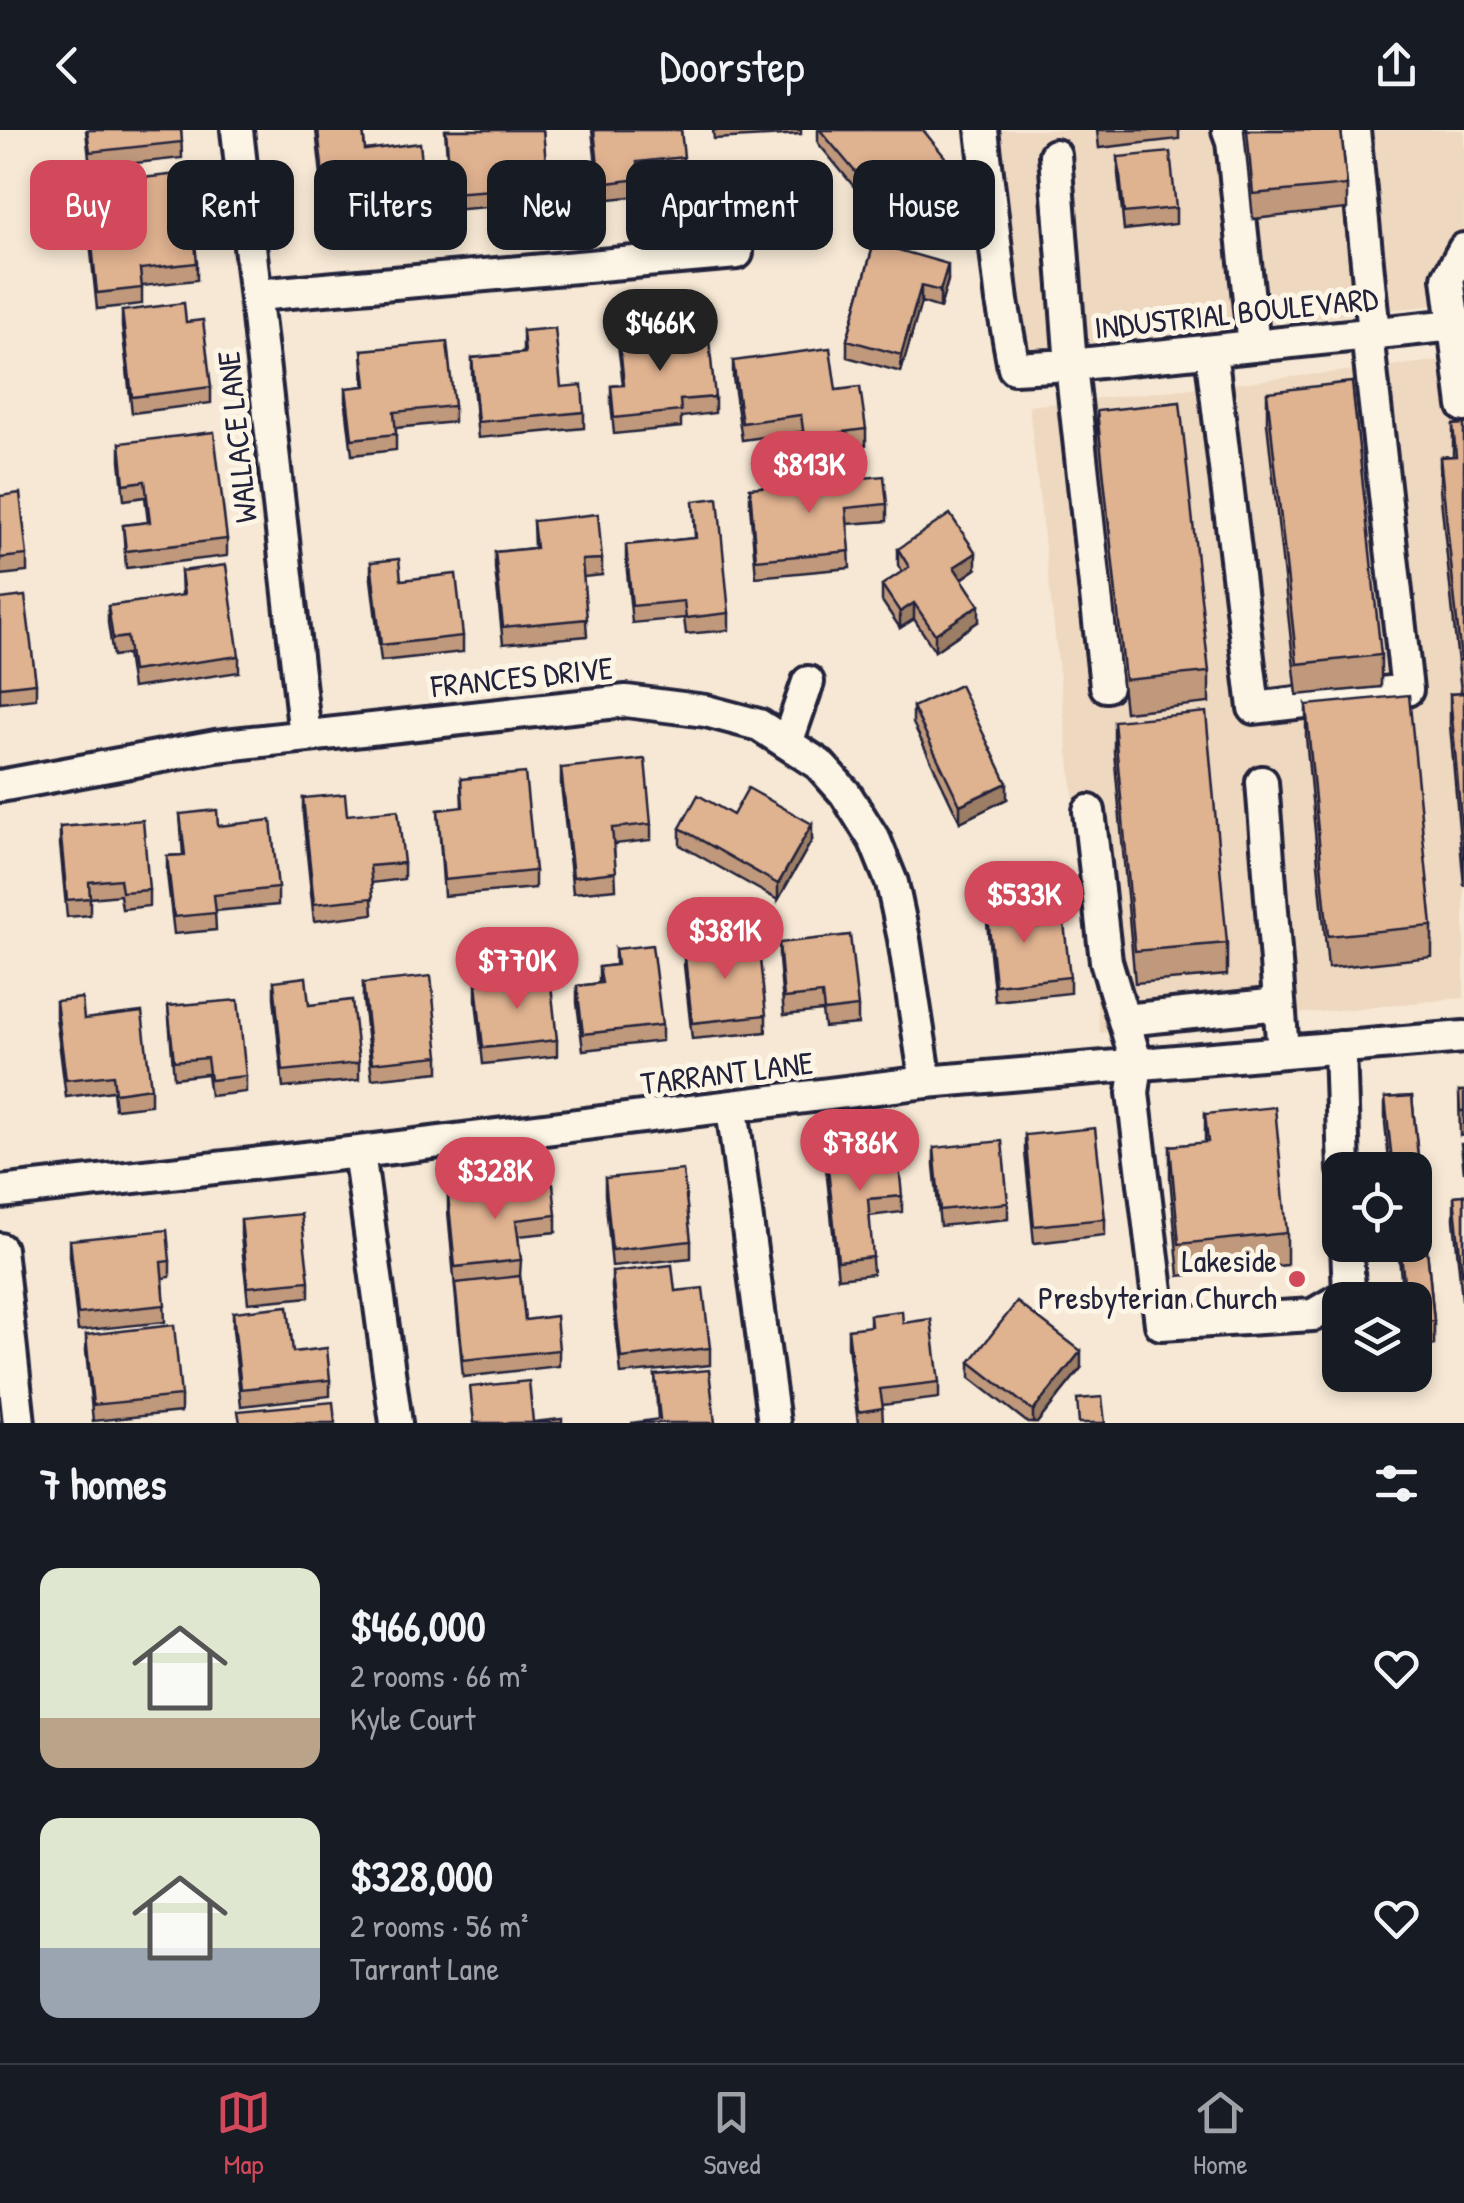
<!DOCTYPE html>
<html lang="en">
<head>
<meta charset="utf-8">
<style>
	:root { --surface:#171b24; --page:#242831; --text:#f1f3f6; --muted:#9ea1a6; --line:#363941; --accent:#d1495b }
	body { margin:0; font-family:"Patrick Hand",sans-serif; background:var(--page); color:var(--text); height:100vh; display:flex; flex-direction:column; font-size:38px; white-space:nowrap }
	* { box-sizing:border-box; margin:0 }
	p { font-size:32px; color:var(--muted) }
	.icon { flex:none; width:55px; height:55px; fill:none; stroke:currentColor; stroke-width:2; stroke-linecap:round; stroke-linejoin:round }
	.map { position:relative; height:1293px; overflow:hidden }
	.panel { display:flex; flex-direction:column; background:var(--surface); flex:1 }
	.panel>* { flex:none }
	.top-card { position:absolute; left:30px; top:30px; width:1405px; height:90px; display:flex; gap:20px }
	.controls { position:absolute; left:1322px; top:1022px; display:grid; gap:20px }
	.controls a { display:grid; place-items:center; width:110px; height:110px; border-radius:20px; background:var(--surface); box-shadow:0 5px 15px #0003; font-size:50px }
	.price { position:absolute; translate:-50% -85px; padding:0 22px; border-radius:35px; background:var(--accent); color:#fff; font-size:32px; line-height:65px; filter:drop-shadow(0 2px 5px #0008) }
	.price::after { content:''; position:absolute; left:50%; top:60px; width:30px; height:22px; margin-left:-15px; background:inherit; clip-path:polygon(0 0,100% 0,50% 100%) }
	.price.selected { background:#222; color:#fff }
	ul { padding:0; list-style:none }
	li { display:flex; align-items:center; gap:30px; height:250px; padding:0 40px }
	li span { display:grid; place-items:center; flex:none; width:280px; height:200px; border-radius:20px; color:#555 }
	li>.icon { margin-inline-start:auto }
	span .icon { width:120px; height:120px; fill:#fffc; stroke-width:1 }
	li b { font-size:42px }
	h2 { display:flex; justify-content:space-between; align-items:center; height:120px; padding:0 40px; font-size:42px }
	.tag { padding:0 35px; border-radius:20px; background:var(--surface); box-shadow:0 5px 15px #0003; font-size:35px; line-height:90px }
	.tag.selected { background:var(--accent); color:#fff }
	header { display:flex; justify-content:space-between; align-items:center; height:130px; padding:0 40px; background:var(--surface); font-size:45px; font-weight:600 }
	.tabs { display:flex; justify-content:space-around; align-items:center; height:140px; border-top:2px solid var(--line); background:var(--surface); font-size:28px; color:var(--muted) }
	.tabs a { display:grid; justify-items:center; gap:5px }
	.tabs .selected { color:var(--accent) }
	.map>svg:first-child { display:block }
	.built { fill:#efd8c0 }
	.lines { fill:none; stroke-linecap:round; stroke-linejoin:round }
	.minor-casing { stroke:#22223b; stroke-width:38 }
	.minor { stroke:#fcf5e5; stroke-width:30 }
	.wall { fill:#c0997c; stroke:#22223b; stroke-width:2.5 }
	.shaded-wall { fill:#9c7d65; stroke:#22223b; stroke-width:2.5 }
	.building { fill:#dfb290; stroke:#22223b; stroke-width:2.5 }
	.poi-dot { fill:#d1495b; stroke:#fcf5e5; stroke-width:4 }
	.labels { text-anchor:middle; stroke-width:10; stroke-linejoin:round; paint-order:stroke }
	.street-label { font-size:32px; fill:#22223b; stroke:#fcf5e5 }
	.poi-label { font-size:32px; fill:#22223b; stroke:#fcf5e5; text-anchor:end }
</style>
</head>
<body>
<header><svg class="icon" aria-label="back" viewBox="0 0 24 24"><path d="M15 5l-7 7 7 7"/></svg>Doorstep<svg class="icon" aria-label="share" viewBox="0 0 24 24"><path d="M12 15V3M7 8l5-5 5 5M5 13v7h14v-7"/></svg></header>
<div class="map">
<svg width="1464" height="1293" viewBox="0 0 1464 1293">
	<rect width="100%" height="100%" fill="#f6e8d4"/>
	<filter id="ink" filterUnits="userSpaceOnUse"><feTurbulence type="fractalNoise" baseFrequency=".01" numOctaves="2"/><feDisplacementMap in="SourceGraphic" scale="20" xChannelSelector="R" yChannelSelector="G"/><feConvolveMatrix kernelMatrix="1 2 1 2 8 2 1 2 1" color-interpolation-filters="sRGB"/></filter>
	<g filter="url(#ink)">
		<path class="built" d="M1000 0H1464V172L1023 220Z
			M1464 228V868L1100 903 1029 276Z"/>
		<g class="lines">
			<g class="minor-casing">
				<path id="minor" d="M237 0 305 606
					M982 0 1002 171 1014 238 1071 235 1464 194
					M1228 0 1232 11 1254 216
					M1354 0 1374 203
					M1055 25 1071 235 1106 556
					M1464 119 1448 148 1464 276
					M256 165 737 123
					M1211 221 1254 578 1407 560 1367 204
					M787 613 808 552
					M1262 652 1283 922
					M0 656 216 616 626 571 706 581 759 595 819 634 845 663 875 711 892 753 904 809 926 952
					M1089 681 1106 831 1137 934 1133 963 1161 1194 1313 1185 1349 1164 1347 1115
					M1125 890 1279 874
					M1340 917 1344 1040
					M732 978 774 1293
					M359 1022 396 1293
					M0 1062 359 1022 926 952 1464 907
					M0 1119 19 1293"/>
			</g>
			<use href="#minor" class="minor"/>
		</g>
		<path class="wall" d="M86 0H181L182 28 90 38Z
			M316 0H363L365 20 426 72V88L327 99Z
			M445 0H543L548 72 451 80Z
			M592 0H681L684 43 639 48V66L600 70Z
			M713 0H801V4L714 9Z
			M818 0H923L949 49 889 99 818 13Z
			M1097 0H1179V9L1099 18Z
			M1244 0H1341L1347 55V79L1253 89Z
			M1118 27 1176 78V94L1124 100 1118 44Z
			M114 51 197 133V150L142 156V174L97 179 90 112V96L117 93Z
			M874 113 948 150 940 178 921 172 901 242 847 227V210Z
			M122 181 186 192 211 257V273L132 283 122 197Z
			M618 197 655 216 715 267V283L681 287V297L614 304 611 273V256L623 255 618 214Z
			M523 201 561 257 584 282V298L478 308 472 245V228L523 223Z
			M362 220 454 276V292L396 298V320L352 325 346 275V258L364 256Z
			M733 231 836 260 866 299V315L804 324 801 302 742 310 733 248Z
			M1267 262 1381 525V557L1297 565 1267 293Z
			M1097 281 1209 542V573L1125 582 1097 312Z
			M1464 294V562H1461L1440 359V327L1453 326V295Z
			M120 313 227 409V426L126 438 123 395 148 392 145 367 124 370 120 330Z
			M750 358 887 374V391L848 394 850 438 756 447 750 375Z
			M0 366 27 425V442L0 445Z
			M693 371 729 483V500L686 504 684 488 632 493 626 431V415L695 408Z
			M533 391 602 429V445L583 447 587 506 503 514 495 438V422L534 418Z
			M898 419 976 439 962 449 979 491 935 521 914 489 900 498 882 471V455L902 442 898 435Z
			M371 432 401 450 463 506V522L381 531 371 449Z
			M181 441 239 526V542L132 558 127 524 113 526 108 493V476L182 466Z
			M0 469 36 553V569L0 573Z
			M1464 563V756L1450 595V564Z
			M1306 575 1432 796V827L1328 838 1306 607Z
			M913 577 1007 669 960 692 913 593Z
			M1114 591 1227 813V845L1135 853 1114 622Z
			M561 638 651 694V710L614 714 616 759 573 763 561 654Z
			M461 649 535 741V758L444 766 438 680 462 678Z
			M303 668 347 685 404 733V749L371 753 373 784 314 791 303 685Z
			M180 684 218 696 278 758V775L215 781 216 800 174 804 167 743V726L183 725Z
			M733 685 812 710 778 770 680 715V698Z
			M60 697 149 760V776L122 779 120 765 90 768V785L67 787 60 714Z
			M986 767 1017 799 1070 847V863L995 871 986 783Z
			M779 813 858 877V894L824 897 822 881 784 885 779 829Z
			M684 818 766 885V902L692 909 684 835Z
			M615 819 662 895V911L583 920 577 873V856L599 853V837L615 835Z
			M274 851 309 875 359 933V950L283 958 274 867Z
			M363 853 439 926V942L372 949 363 870Z
			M476 854 557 910V926L483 934 476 870Z
			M56 871 84 889 151 958V975L115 979 113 961 66 967 56 887Z
			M168 876 246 946V962L210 966 207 944 174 948Z
			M1459 961H1464V1005L1460 1006Z
			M1412 966 1434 1191V1215L1415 1217V1170H1403L1398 1115H1415V1040H1390L1385 993V968Z
			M1205 984 1287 1103V1135L1179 1146 1170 1047V1016L1205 1013Z
			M1025 1005 1105 1089V1105L1034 1113 1025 1022Z
			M934 1018 1008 1073V1089L940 1096 934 1035Z
			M826 1021 902 1066V1082L869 1086 873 1144 838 1148 826 1038Z
			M605 1048 691 1111V1128L612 1136 605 1065Z
			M448 1065 556 1085V1102L518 1106 521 1130 520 1146 525 1190 559 1220V1236L463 1247 448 1081Z
			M1464 1065V1168L1462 1169 1454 1090V1066Z
			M241 1090 309 1151V1167L248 1173 241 1106Z
			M70 1110 170 1131V1147L163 1148 165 1192 78 1201 70 1126Z
			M612 1142 675 1161 710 1218V1235L621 1244 612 1158Z
			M233 1182 293 1222 330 1250V1266L241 1276 233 1199Z
			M870 1185 903 1193 939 1252V1268L882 1275 883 1293H858L848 1216V1199L870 1197Z
			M86 1205 181 1266V1282L93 1291 86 1221Z
			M970 1232 1081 1238 1037 1293H1028L970 1248Z
			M655 1245 715 1293 658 1289Z"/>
		<path class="shaded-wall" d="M949 32V49L889 99V82Z
			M948 134V150L940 178V161Z
			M921 156V172L901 242V225Z
			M976 423V439L954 454V437Z
			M914 473V489L900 498V482Z
			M979 475V491L935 521V504Z
			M1007 653V669L960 692V675Z
			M812 694V710L778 770V754Z
			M1081 1221V1238L1037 1293H1033V1281Z"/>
		<path class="building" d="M87 0H181L182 12 90 22Z
			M318 0H363L365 20 420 13 426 72 327 82Z
			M446 0H543L548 56 451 63Z
			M594 0H681L684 27 637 32 639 49 600 54Z
			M820 0H923L949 32 889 82Z
			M1247 0H1341L1347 55 1253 64Z
			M1170 22 1176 78 1124 83 1118 27Z
			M188 43 197 133 140 139 142 158 97 163 90 96 118 93 114 51Z
			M874 113 948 134 940 161 921 156 901 225 847 210Z
			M184 173 186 192 203 190 211 257 132 267 122 181Z
			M653 194 655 216 709 210 715 267 680 270 681 281 614 288 611 256 624 255 618 197Z
			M555 198 561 257 582 255 584 282 478 292 472 228 525 223 523 201Z
			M447 212 454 276 394 282 396 304 352 309 346 258 366 256 362 220Z
			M830 218 836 260 860 257 866 299 804 307 801 285 742 293 733 231Z
			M1352 252 1381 525 1297 534 1267 262Z
			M1180 272 1209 542 1125 550 1097 281Z
			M1464 294V530H1461L1440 327 1456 326 1453 295Z
			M214 302 227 409 126 421 123 395 150 392 145 351 124 354 120 313Z
			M884 346 887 374 846 378 850 421 756 430 750 358Z
			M20 363 27 425 0 428V366Z
			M718 368 729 483 686 488 684 471 632 476 626 415 696 408 693 371Z
			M598 384 602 429 582 430 587 489 503 497 495 422 536 418 533 391Z
			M950 384 976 423 954 437 979 475 935 504 914 473 900 482 882 455 909 437 898 419Z
			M399 429 401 450 456 444 463 506 381 515 371 432Z
			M226 435 239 526 132 541 127 507 113 509 108 476 184 465 181 441Z
			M25 466 36 553 0 557V469Z
			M960 555 1007 653 960 675 913 577Z
			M1464 563V724L1450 564Z
			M1409 565 1432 796 1328 806 1306 575Z
			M1206 582 1227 813 1135 821 1114 591Z
			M645 629 651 694 612 698 616 742 573 747 561 638Z
			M525 643 535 741 444 750 438 680 463 677 461 649Z
			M748 658 812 694 778 754 680 698 698 665 733 685Z
			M345 664 347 685 398 680 404 733 370 736 373 768 314 774 303 668Z
			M217 680 218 696 271 690 278 758 214 765 216 783 174 787 167 726 185 725 180 684Z
			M143 690 149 760 122 762 120 749 89 752 90 768 67 770 60 697Z
			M1013 764 1017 799 1064 793 1070 847 995 855 986 767Z
			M850 805 858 877 824 881 822 864 784 868 779 813Z
			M758 811 766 885 692 893 684 818Z
			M652 815 662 895 583 904 577 856 602 853 599 837 617 835 615 819Z
			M431 846 439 926 372 933 363 853Z
			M550 846 557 910 483 918 476 854Z
			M306 847 309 875 352 870 359 933 283 941 274 851Z
			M82 868 84 889 142 882 151 958 115 963 113 945 66 950 56 871Z
			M238 870 246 946 210 950 207 928 174 931 168 876Z
			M1459 961H1464V981H1460Z
			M1412 966 1434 1191 1415 1193V1170H1406L1400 1115H1415V1040H1393L1385 968Z
			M1275 977 1287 1103 1179 1114 1170 1016 1208 1012 1205 984Z
			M1095 998 1105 1089 1034 1096 1025 1005Z
			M1002 1011 1008 1073 940 1080 934 1018Z
			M897 1014 902 1066 868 1069 873 1127 838 1131 826 1021Z
			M1461 1014H1464V1042Z
			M683 1040 691 1111 612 1120 605 1048Z
			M553 1054 556 1085 516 1090 521 1130 455 1137 448 1065Z
			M1464 1065V1144H1462L1454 1066Z
			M301 1084 309 1151 248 1157 241 1090Z
			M167 1100 170 1131 161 1132 165 1175 78 1184 70 1110Z
			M672 1135 675 1161 703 1158 710 1218 621 1228 612 1142Z
			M520 1146 525 1190 556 1186 559 1220 463 1230 455 1153Z
			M1017 1172 1081 1221 1033 1281 970 1232Z
			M288 1176 293 1222 327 1218 330 1250 241 1259 233 1182Z
			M902 1181 903 1193 931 1189 939 1252 880 1259 883 1278 858 1282 848 1199 871 1196 870 1185Z
			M174 1195 181 1266 93 1275 86 1205Z
			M709 1240 715 1293H631L660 1289 655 1245Z
			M529 1251 533 1292 562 1289V1293H474L470 1257Z
			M1102 1267 1105 1293H1079L1077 1269Z
			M333 1272 335 1293H240L238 1281Z"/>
	</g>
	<circle class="poi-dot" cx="1297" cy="1149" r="10"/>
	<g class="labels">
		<g class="street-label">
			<text transform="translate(1236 183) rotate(-6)" y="11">INDUSTRIAL BOULEVARD</text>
			<text transform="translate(237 307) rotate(-96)" y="11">WALLACE LANE</text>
			<text transform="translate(522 547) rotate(-6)" y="11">FRANCES DRIVE</text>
			<text transform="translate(727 943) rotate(-7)" y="11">TARRANT LANE</text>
		</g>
		<g class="poi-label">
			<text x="1277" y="1142">Lakeside<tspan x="1277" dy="37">Presbyterian Church</tspan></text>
		</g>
	</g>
</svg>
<div class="controls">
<a><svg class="icon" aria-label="locate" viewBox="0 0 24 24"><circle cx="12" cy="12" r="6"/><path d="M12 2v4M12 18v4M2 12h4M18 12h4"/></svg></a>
<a><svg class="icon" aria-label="layers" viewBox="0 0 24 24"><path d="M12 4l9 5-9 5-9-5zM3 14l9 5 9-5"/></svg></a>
</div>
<b class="price selected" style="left:660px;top:244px">$466K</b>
<b class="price" style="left:809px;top:386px">$813K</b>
<b class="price" style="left:1024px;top:816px">$533K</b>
<b class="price" style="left:725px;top:852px">$381K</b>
<b class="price" style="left:517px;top:882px">$770K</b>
<b class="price" style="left:860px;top:1064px">$786K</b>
<b class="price" style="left:495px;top:1092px">$328K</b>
<div class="top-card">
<a class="tag selected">Buy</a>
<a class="tag">Rent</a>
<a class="tag">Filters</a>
<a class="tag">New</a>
<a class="tag">Apartment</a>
<a class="tag">House</a>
</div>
</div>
<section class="panel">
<h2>7 homes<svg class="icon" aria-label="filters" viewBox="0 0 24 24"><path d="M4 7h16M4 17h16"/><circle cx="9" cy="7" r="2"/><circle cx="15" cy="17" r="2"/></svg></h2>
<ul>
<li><span style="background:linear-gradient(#dfe7d0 75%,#b9a48a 0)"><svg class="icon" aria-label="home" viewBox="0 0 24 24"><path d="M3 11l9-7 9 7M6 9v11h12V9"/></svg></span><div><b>$466,000</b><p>2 rooms · 66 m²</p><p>Kyle Court</p></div><svg class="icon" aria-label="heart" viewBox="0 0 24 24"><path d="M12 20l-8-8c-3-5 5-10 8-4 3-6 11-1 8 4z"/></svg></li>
<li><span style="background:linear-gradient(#dfe7d0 65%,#9aa5b1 0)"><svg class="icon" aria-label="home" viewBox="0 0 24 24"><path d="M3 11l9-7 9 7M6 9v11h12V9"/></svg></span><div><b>$328,000</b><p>2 rooms · 56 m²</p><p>Tarrant Lane</p></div><svg class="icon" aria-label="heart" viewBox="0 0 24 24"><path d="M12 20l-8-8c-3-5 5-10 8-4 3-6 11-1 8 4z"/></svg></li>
</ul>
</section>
<nav class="tabs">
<a class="selected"><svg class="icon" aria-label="map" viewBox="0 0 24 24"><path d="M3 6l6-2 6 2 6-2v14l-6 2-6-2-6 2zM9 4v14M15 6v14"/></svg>Map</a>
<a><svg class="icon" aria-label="saved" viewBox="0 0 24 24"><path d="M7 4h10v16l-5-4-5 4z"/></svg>Saved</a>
<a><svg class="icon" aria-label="home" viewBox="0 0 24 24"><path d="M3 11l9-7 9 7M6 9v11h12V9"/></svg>Home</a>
</nav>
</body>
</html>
